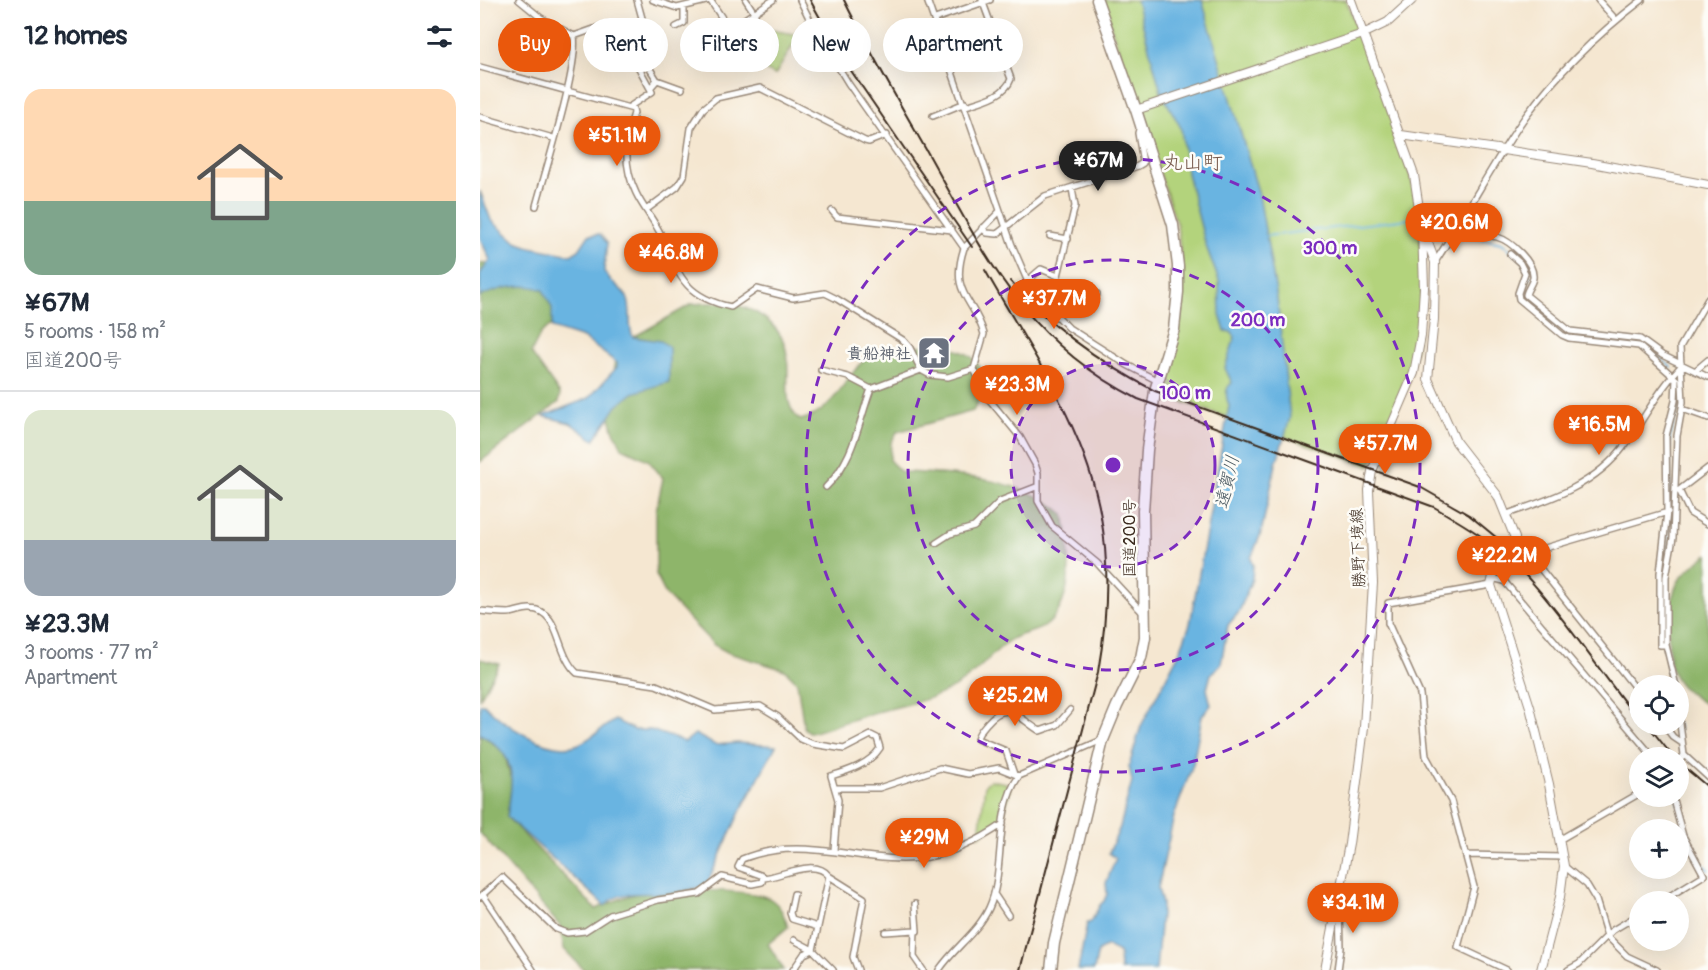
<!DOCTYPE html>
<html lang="en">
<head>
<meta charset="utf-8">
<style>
	:root { --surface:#fff; --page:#f6f6f7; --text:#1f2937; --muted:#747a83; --line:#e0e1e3; --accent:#ea580c }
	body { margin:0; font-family:Pangolin,"Klee One",sans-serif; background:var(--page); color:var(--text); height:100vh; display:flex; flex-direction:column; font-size:22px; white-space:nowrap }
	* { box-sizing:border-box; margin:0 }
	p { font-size:20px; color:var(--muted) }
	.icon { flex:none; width:33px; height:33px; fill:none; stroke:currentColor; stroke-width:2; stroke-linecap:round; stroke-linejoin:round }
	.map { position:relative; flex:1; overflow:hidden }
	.drawer { display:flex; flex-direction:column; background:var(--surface); width:480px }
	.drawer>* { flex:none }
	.hud { position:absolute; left:18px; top:18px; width:570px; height:54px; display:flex; gap:12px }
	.controls { position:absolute; left:1149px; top:675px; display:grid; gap:12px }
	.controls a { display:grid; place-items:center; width:60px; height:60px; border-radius:50%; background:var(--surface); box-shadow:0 6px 24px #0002; font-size:30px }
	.price { position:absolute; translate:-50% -51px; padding:0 14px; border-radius:21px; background:var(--accent); color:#fff; font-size:20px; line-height:39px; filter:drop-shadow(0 2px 3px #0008) }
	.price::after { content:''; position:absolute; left:50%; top:36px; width:18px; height:14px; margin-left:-9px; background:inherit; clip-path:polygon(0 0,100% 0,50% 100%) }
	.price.active { background:#222; color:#fff }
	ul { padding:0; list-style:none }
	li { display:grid; align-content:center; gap:12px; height:318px; padding:0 24px }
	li+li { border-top:2px solid var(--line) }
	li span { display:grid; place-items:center; height:186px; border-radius:18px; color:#555 }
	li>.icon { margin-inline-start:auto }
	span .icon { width:108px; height:108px; fill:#fffc; stroke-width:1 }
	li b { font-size:26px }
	h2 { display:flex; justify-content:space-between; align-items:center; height:72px; padding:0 24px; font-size:26px }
	.chip { padding:0 21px; border-radius:27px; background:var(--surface); box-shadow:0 6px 24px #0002; font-size:21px; line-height:54px }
	.chip.active { background:var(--accent); color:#fff }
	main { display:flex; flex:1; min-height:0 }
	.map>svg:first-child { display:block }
	.green { fill:#b3d37b; stroke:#777e4c; stroke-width:1.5 }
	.forest { fill:#8eb56b; stroke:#647044; stroke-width:1.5 }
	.water { fill:#69b4e1; stroke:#526f80; stroke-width:1.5 }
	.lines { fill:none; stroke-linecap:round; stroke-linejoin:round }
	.stream { stroke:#69b4e1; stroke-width:2 }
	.street-casing { stroke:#988878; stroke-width:8 }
	.secondary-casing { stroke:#988878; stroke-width:10 }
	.highway-casing { stroke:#988878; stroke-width:13 }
	.street { stroke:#fff; stroke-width:5 }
	.secondary { stroke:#fff; stroke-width:8 }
	.highway { stroke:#fff; stroke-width:10 }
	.rail { stroke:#3b2a1e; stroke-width:2 }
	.ring { fill:none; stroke:#7b2cbf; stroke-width:3; stroke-dasharray:10 8 }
	.labels { text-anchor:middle; stroke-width:5; stroke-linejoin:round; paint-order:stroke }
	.worship-label { font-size:16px; font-weight:bold; fill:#5b616d; stroke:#fdfcf7; text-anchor:end }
	.street-label { font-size:16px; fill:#3b2a1e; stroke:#fdfcf7 }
	.water-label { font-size:18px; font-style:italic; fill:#4b5a62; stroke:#fdfcf7 }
	.quarter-label { font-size:20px; fill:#775a4c; stroke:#fdfcf7 }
	.centre { fill:#7b2cbf; stroke:#fdfcf7; stroke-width:3 }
	.ring-label { font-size:18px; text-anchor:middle; font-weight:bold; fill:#7b2cbf; stroke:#fdfcf7; stroke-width:5; stroke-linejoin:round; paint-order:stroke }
</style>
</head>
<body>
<main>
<section class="drawer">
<h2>12 homes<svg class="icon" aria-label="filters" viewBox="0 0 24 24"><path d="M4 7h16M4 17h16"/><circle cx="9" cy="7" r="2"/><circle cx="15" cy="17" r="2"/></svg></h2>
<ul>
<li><span style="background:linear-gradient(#ffd9b3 60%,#7fa58c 0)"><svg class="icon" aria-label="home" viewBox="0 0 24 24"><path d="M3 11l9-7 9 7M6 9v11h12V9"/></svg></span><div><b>¥67M</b><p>5 rooms · 158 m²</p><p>国道200号</p></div></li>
<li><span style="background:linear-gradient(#dfe7d0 70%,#9aa5b1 0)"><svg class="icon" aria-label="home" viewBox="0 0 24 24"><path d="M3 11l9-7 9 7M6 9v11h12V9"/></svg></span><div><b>¥23.3M</b><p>3 rooms · 77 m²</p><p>Apartment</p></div></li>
</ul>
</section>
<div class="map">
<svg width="1228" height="970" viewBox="0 0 1228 970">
	<rect width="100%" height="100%" fill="#fdfcf7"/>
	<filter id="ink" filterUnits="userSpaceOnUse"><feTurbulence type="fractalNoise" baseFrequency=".0167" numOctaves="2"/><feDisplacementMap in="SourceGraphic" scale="12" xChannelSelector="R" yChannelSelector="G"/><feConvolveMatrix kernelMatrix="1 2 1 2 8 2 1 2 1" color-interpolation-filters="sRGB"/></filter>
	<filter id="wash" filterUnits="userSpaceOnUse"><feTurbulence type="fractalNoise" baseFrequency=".008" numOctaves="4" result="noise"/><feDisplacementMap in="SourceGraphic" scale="24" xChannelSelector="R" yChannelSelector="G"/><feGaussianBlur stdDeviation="1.35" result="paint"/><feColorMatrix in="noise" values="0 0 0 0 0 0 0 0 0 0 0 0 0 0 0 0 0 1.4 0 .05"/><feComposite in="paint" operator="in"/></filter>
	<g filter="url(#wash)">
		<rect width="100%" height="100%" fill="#f5e7d1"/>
		<path class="green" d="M622 0H866C888 58 913 116 930 175 943 220 945 306 935 352 927 391 906 429 890 466L679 394C700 337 707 285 697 225Z
			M276 18 285 29 319 35 295 75C274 65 255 51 249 27Z
			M510 780 526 783 530 790 523 818 499 836 505 785Z"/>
		<path class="forest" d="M20 262 57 266 87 313 61 333 51 353 80 394 79 402 0 462V264Z
			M246 302C256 305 268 308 277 313 333 347 289 394 320 420 352 413 361 384 382 362 403 342 436 345 462 347 488 350 500 358 507 385L493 411 417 432 411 443 410 461 421 472C477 474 540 477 584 514 590 547 596 598 568 624 556 634 539 632 527 642 511 655 498 671 482 682 458 699 433 703 405 710 380 716 355 726 331 733L324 728 317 682 305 670 249 653 234 645 186 595 176 575V511L183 478 168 460 142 448 133 429 127 405 136 355 146 341 212 304Z
			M1228 554V706C1216 698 1200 689 1194 675 1185 655 1187 598 1200 579 1207 570 1218 561 1228 554Z
			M0 659 19 664 0 698Z
			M0 734 24 751 32 783 27 817 116 909C131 903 148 894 164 892 186 889 275 888 292 900 302 907 304 916 308 927L288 944 304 970H104L84 949 80 926 0 833Z"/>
		<path class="water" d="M656 0H722L779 195 797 298 810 418 796 464 781 533 771 558 773 565 772 579 759 612 748 625 741 664 731 674 727 689 731 705 722 716 713 764 694 816 678 888 682 904 676 970H640L639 952 627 946 618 951 614 970H598L607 923 611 922 620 905 624 901 627 894 626 883 636 858 629 853 640 827 652 781 649 766 661 726 700 651 710 624 749 406C746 397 744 389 752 383L745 368 755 337 751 332 745 331 740 315 739 281 726 246 707 173 701 128 681 92Z
			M0 191 11 220 36 242 50 247 91 255 99 250 109 235 120 234 127 243 124 271C128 282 142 287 147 297 153 310 147 326 153 337L181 341 189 347V382L153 393 137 406 114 440 90 423 63 416 109 398 137 367V363L103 338 72 328V308L63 290C44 282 18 288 0 297V274L10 260 0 238Z
			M0 704H4C21 723 70 757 99 744 112 738 123 727 135 720L155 730H171L205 742 215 734 235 745 258 743 296 746 260 812 226 886C215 888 204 891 193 893 171 896 140 887 125 906L27 817C33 778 38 755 0 734Z"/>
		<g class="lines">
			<path class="stream" d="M952 218 980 235 1022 243 1044 261 1050 277 1042 292 1043 297 1087 333 1161 342
				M786 236 929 219
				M1170 349 1191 367
				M1190 505V437L1199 402V380
				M1184 576 1190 515
				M1183 609V584
				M1183 635 1191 686
				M1197 724 1198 734
				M1197 796C1203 820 1211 853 1228 870"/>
		</g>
	</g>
	<g filter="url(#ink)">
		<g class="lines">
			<g class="street-casing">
				<path id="street" d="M39 0 61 18 94 36 128 24 136 26 172 92 149 107
					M157 0 171 51 170 69 177 80 170 88
					M173 0 197 8 230 0
					M230 0 246 24 263 20 293 0
					M266 0 275 14
					M320 0 332 24 368 83 484 248
					M447 0 532 245 551 289 589 328 647 365 678 381
					M1118 0 1136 20
					M455 19 510 0
					M196 27 204 23V7
					M0 67 153 109 154 113C145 141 143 166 156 193 163 208 175 221 182 237 199 276 205 297 251 307L277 289 313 298 345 293 357 299 423 340 430 348 441 370 450 375 468 377 494 369 504 334C494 298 469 295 484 248L520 211
					M177 80 202 89
					M486 106C501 101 525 96 531 79L502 0
					M453 116 485 103
					M0 117 73 138
					M56 206C65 172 99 66 94 36
					M166 210 197 187 204 176 211 128 223 109 236 98 280 88 385 141 389 142 407 135
					M352 211 357 217 472 230
					M502 228 507 233 517 234 565 196 658 166 663 163 658 133 660 126
					M976 229C990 236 1003 233 1017 237 1031 241 1055 263 1053 278 1052 284 1047 289 1046 295L1090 331 1160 339 1182 355 1228 377
					M570 236 588 239
					M1030 254 1040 263 1045 273 1038 293 1039 299 1082 335 1089 338 1159 346 1196 379 1195 401 1186 436 1187 512 1180 573V645H1186
					M955 262C987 214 1012 164 1045 117 1077 73 1119 33 1162 0
					M547 281 561 269 578 276 595 206 592 188
					M577 317 582 296 595 292 617 294
					M494 369 508 398 540 437 555 464 558 473V501L572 526 617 563 664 614
					M341 370 368 377 391 389
					M1215 371 1228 360
					M1202 409 1228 418
					M346 487C374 460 378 424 391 389L441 370
					M1199 490 1210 513 1228 524
					M1198 491 1228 468
					M1027 514C1072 499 1115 485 1145 445 1165 418 1178 390 1202 365
					M1034 542 1048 553 1160 694
					M456 543 470 534 494 527 520 501 556 487
					M1048 553 1188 512
					M1012 578 1024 581 1029 587 1174 758
					M1011 585 908 603V623L940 694 946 756 971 801 994 887 978 947 1027 970
					M0 611C9 612 19 613 28 613 36 613 43 608 51 609 81 611 75 653 97 673L176 685 235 710 280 706 298 717 321 739 333 744 364 749 391 735 397 738 400 748C390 764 368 771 351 776L358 800 354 850
					M1196 686 1186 645V577L1193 538 1197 436 1203 402 1200 347 1228 299
					M1198 708 1204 755 1228 777
					M1183 724 1193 737 1202 743
					M1198 763 1204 755
					M534 774 526 751 497 739C498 733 502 729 507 723 529 698 539 719 560 731L577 725 590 710
					M355 788H399L460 768 488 774 519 768 539 776
					M1079 840 1160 793
					M987 855 1082 857
					M1084 866 1107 885 1116 900 1127 936 1147 956 1177 970
					M283 878C301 877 335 857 349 876
					M314 894 310 913 312 919 338 927
					M514 894 528 915
					M3 895 53 970
					M0 897 22 877 76 929 87 933 105 931 130 915 178 900 219 894 242 877 272 884 282 882 283 876 258 867 262 859C326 833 387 867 448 857 476 852 500 840 523 824
					M1180 902 1224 875 1203 836 1192 796
					M435 904 437 931
					M405 932 435 930 434 957 443 970
					M314 940 333 950
					M313 970 324 954 333 950
					M353 970 333 950 349 876 384 898 373 957 378 970
					M459 970C474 948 498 932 509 908 526 871 513 812 539 776L622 740
					M858 970 861 948 860 903
					M1088 970 1099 964 1133 930 1160 914"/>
			</g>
			<g class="secondary-casing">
				<path id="secondary" d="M656 110 883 34 908 22 932 0
					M921 135 1112 163 1228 185
					M944 232 955 262 954 319 948 379 976 442 1018 496 1035 538 1015 568 1011 585 1050 707 1069 784 1084 866 1080 897 1061 970
					M845 970 869 844 884 727 893 583 889 490 892 471 934 373 941 336 944 288 942 228 934 175 871 0"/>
			</g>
			<g class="highway-casing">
				<path id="highway" d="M571 970 574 943 623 740 637 706 661 658 665 637 663 511 667 450 675 391 694 329 698 292V266L693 225 656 110 617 0"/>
			</g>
			<use href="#street" class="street"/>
			<use href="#secondary" class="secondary"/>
			<use href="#highway" class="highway"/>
			<path class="rail" d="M330 0 363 59 492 247
				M364 0C390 53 420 104 449 155 507 259 546 342 658 399L954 507C978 521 1002 535 1023 553 1073 598 1117 669 1160 722
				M505 270C549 348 606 428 621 517 630 568 627 621 618 672L540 970
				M530 281C571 328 619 362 675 391L940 487 989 515 1017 538
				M1167 724 1194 758
				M1198 762 1228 787"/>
		</g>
	</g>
	<circle cx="633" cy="465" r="102" fill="#7b2cbf" fill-opacity=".12"/>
	<g class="ring">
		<circle cx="633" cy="465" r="102"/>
		<circle cx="633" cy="465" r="205"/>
		<circle cx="633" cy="465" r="307"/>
	</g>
	<defs>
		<g id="temple-square" transform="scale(1.725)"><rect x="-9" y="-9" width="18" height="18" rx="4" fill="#6b7280" stroke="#fdfcf7"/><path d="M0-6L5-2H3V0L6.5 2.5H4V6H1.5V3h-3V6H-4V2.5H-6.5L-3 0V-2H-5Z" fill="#fff"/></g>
	</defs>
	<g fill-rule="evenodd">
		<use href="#temple-square" x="454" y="353"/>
	</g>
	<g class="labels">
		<g class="worship-label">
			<text x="431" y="359">貴船神社</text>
		</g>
		<g class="street-label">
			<text transform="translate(649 538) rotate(-90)" y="6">国道200号</text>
			<text transform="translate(877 548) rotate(-92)" y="6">勝野下境線</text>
		</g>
		<g class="water-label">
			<text transform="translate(747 482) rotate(-77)" y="6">遠賀川</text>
		</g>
		<g class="quarter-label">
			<text x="713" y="169">丸山町</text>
		</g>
	</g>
	<circle cx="633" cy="465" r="9" class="centre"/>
	<g class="ring-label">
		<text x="850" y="254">300 m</text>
		<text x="778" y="326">200 m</text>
		<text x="705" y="399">100 m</text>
	</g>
</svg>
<div class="controls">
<a><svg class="icon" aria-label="locate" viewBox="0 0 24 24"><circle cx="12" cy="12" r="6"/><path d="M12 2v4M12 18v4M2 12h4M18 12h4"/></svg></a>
<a><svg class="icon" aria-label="layers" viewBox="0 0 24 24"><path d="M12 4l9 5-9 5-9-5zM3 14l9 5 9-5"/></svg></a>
<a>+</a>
<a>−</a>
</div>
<b class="price" style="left:137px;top:167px">¥51.1M</b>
<b class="price active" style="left:618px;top:192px">¥67M</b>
<b class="price" style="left:974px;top:254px">¥20.6M</b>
<b class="price" style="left:191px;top:284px">¥46.8M</b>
<b class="price" style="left:574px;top:330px">¥37.7M</b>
<b class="price" style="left:537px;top:416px">¥23.3M</b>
<b class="price" style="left:1119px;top:456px">¥16.5M</b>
<b class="price" style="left:905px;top:475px">¥57.7M</b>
<b class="price" style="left:1024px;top:587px">¥22.2M</b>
<b class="price" style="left:535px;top:727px">¥25.2M</b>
<b class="price" style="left:444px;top:869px">¥29M</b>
<b class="price" style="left:873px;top:934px">¥34.1M</b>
<div class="hud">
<a class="chip active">Buy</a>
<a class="chip">Rent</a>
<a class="chip">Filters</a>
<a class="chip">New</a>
<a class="chip">Apartment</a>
</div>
</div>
</main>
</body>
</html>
